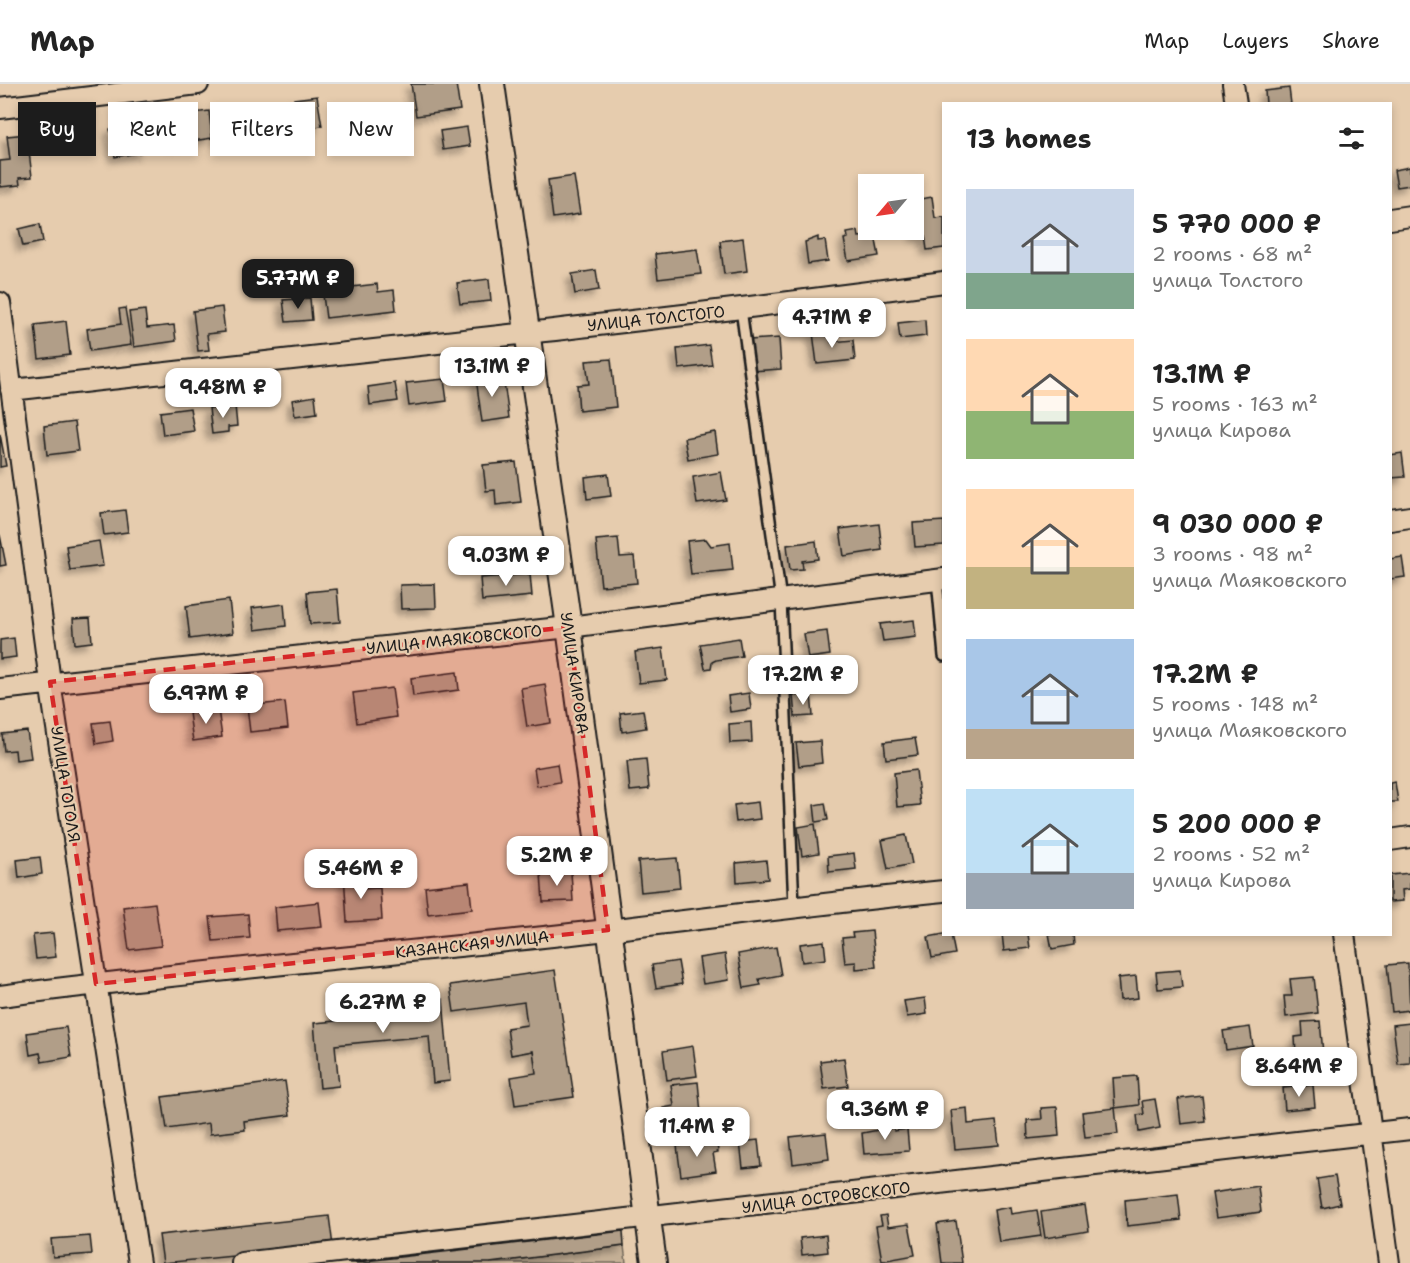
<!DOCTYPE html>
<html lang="en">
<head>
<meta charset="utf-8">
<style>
	:root { --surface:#fff; --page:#f6f6f6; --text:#222; --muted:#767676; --line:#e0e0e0; --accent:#1c1c1c }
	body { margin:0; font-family:"Shantell Sans",sans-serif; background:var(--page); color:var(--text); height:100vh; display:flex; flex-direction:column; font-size:22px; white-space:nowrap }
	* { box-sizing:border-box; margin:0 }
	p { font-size:20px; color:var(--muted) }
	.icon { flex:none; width:33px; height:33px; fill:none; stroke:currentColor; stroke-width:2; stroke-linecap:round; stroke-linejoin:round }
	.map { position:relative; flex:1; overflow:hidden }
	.details { position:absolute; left:942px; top:18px; width:450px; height:834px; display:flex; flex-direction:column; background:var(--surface); border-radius:0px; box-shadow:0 3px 9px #0003 }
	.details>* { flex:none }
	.guide { position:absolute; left:18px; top:18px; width:570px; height:54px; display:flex; gap:12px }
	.needle { width:39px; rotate:241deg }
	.buttons { position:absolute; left:858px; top:90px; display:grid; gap:12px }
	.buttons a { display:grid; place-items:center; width:66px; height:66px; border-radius:0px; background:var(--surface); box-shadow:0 3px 9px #0003; font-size:30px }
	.price { position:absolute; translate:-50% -51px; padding:0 14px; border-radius:12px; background:#fff; color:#222; font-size:20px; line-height:39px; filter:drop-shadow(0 2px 3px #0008) }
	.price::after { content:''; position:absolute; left:50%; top:36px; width:18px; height:14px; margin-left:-9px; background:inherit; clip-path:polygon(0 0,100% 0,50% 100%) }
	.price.selected { background:var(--accent); color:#fff }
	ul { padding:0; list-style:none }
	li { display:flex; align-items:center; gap:18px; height:150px; padding:0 24px }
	li span { display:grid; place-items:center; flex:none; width:168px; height:120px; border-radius:0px; color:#555 }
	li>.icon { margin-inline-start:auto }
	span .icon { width:72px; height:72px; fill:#fffc; stroke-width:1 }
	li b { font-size:26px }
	h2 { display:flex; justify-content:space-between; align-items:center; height:72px; padding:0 24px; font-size:26px }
	.tag { padding:0 21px; border-radius:0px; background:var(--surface); box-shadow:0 3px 9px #0003; font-size:21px; line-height:54px }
	.tag.selected { background:var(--accent); color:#fff }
	header { display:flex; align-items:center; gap:36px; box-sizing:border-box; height:84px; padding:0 30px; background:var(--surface); border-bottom:2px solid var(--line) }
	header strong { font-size:28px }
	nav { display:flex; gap:33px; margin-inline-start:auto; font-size:21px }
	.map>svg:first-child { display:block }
	.green { fill:#c5b096; stroke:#706659; stroke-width:1.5 }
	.building { fill:#b19e88; stroke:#1c1c1c; stroke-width:1.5; filter:url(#shadow) }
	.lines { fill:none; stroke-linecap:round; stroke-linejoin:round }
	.service-casing { stroke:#1c1c1c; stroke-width:14 }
	.minor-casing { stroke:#1c1c1c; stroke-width:24 }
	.tertiary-casing { stroke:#1c1c1c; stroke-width:28 }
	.service { stroke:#e6ccae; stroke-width:9 }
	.minor { stroke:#e6ccae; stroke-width:20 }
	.tertiary { stroke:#e6ccae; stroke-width:24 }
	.marked { fill:#d62828; fill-opacity:0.2; stroke:#d62828; stroke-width:4.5; stroke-dasharray:12 8; stroke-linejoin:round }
	.labels { text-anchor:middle; stroke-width:4.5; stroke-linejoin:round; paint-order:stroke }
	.street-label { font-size:16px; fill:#1c1c1c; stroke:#e6ccae }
</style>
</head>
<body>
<header>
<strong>Map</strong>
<nav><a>Map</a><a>Layers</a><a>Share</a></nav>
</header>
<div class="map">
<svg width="1410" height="1179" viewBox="0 0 1410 1179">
	<defs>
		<filter id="shadow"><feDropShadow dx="-5.5" dy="5.5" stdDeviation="3" flood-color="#0004"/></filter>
	</defs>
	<rect width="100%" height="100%" fill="#e6ccae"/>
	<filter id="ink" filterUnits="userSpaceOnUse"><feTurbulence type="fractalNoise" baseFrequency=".0167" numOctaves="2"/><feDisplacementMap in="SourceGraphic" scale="12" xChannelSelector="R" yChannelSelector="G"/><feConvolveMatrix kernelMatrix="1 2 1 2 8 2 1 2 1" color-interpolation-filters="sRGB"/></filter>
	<g filter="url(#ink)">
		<path class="green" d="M624 1162 626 1179H490Z"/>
		<path class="building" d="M411 0H456L460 26 416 32Z
			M1289 4 1291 20H1266L1265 7Z
			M317 12 322 42 298 46 294 15Z
			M281 17 285 47 242 53 238 23Z
			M232 25 237 54 218 56 213 28Z
			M209 27 212 54 173 60 169 32Z
			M139 38 144 68 115 73 110 45Z
			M467 43 470 62 443 66 440 47Z
			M27 50 32 93 19 94 20 101 0 103V77L10 76 7 52Z
			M1410 83V101L1397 103 1394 86Z
			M574 92 580 130 553 134 548 96Z
			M932 113 935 134 944 133V164L927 166 925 151 916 152 914 116Z
			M40 140 43 158 23 162 19 145Z
			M858 147 859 153 875 151 879 172 848 177 844 155 848 154 847 149Z
			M818 153V157L825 156 828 177 808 180 805 158Z
			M743 154 747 187 724 190 720 157Z
			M697 165 701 190 658 195 655 170Z
			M596 186 599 206 575 210 572 190Z
			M489 195 491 217 460 220 457 199Z
			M377 200 378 208 394 206 396 226 326 234 323 211 344 208 343 204Z
			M310 214 312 236 286 238 283 216Z
			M222 223 225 248 207 250 209 266 198 267 193 227Z
			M125 224 131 261 90 267 87 245 121 240 119 225Z
			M145 226 147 244 174 241 176 257 134 263 129 228Z
			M925 236 926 252 900 255 898 239Z
			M66 237 70 271 39 275 35 241Z
			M830 247 831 258 853 256 855 276 817 280 813 249Z
			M779 254 781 285 751 287 749 256Z
			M709 261 712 281 679 285 677 265Z
			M611 275 616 323 579 327 577 301 589 300 586 277Z
			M503 291 509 334 482 338 476 294Z
			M444 295 447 317 409 322 406 299Z
			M395 299 398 317 370 321 368 303Z
			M315 312 317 329 295 332 292 316Z
			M235 321 237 342 228 343V348L212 350 209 324Z
			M190 324 194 347 163 351 160 328Z
			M74 338 78 367 47 371 44 342Z
			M715 348 718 370 688 375 684 354Z
			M0 350 6 382 0 383Z
			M1402 369 1405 393 1390 394V371Z
			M516 378 521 418 496 421 495 406 486 407 483 381Z
			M721 388 726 416 697 420 693 393Z
			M608 390 611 412 587 415 585 393Z
			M125 426 128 448 104 451 101 429Z
			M944 437V461L915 463 913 439Z
			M879 440 882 466 844 472 840 445Z
			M0 451 6 481 0 482Z
			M618 454 620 473 634 472 637 499 601 502 596 456Z
			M706 455 711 462 730 459 733 486 691 490 687 457Z
			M99 457 103 482 70 486 66 462Z
			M816 457 818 475 802 477 803 485 790 486 787 461Z
			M1402 473 1405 493 1390 495V475Z
			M530 490 532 512 482 517 480 494Z
			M435 500 436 524 401 525 400 501Z
			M337 505 340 538 310 540 307 508Z
			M229 516 233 549 190 555 186 522Z
			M284 520 286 542 255 546 252 524Z
			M90 534 92 558 75 560 73 535Z
			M914 536 916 553 883 557 880 540Z
			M827 547 830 571 808 574 804 550Z
			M14 554 16 573 0 575V556Z
			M739 554 742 572 716 576 712 578 711 584 705 585 700 560Z
			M663 564 667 596 639 599 635 568Z
			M457 588 459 606 413 612 411 594Z
			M545 600 551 639 527 643 521 604Z
			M392 604 396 633 357 639 353 609Z
			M749 609 751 625 730 628 728 612Z
			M811 610 813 632 795 633 793 611Z
			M285 618 288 644 250 648 247 622Z
			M218 625 222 653 193 657 189 629Z
			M643 626 646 644 622 648 620 629Z
			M110 637 113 657 96 660 93 639Z
			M751 638 752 658 730 659 729 640Z
			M27 647 31 674 16 676 15 666 4 667 2 650Z
			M915 654 918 671 886 675 884 658Z
			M820 657 822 679 799 682 796 659Z
			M646 675 649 705 630 707 627 677Z
			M557 680 560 698 537 702 534 684Z
			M916 686 920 721 897 723 894 689Z
			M1395 698 1398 718H1390V699Z
			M758 718 760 735 736 738 734 721Z
			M825 719 828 736 816 738 814 721Z
			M815 740 819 769 802 772 798 743Z
			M906 751 912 780 888 785 882 756Z
			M854 769 856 785 829 788 828 772Z
			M40 773 42 790 19 794 17 776Z
			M677 774 680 804 641 808 638 777Z
			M766 776 768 795 737 798 736 779Z
			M360 788 361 805 380 804 382 836 347 838 344 789Z
			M571 788 573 817 543 818 541 790Z
			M1410 789V805L1402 806 1403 817 1390 818V791Z
			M469 798 472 825 428 830 425 803Z
			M319 818 322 843 277 847 275 823Z
			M155 819 161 862 129 866 123 823Z
			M248 830 250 854 213 857 210 833Z
			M872 847 876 883 856 885V878L845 879 842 854 853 853 852 849Z
			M53 849 56 873 36 875 33 851Z
			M944 850H951L955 870 932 874 928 853Z
			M1002 850H1028L1030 864 1004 867Z
			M1049 850H1073L1074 861 1052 865Z
			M824 857 826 875 802 878 800 860Z
			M776 863 781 891 759 895 761 901 744 904 738 870Z
			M725 870 729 896 703 900 699 874Z
			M678 877 682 900 656 904 652 881Z
			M1408 879 1410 926 1392 928 1387 881Z
			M555 886 574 1013 515 1021 511 993 536 989 533 967 511 971 507 944 527 941 524 918 454 928 450 901Z
			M1180 886 1182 903 1158 905 1156 888Z
			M1136 892 1138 914 1120 916 1118 894Z
			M1314 893 1318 929 1286 933 1284 912H1292L1290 895Z
			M925 914 927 930 907 933 904 917Z
			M443 915 450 997 433 999 429 952 335 961 339 1002 320 1004 314 939 336 937 335 925Z
			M1320 937 1323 969 1296 971 1295 953 1303 952 1302 938Z
			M1410 939V979L1398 980 1393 941Z
			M66 943 71 973 42 978 40 969 30 971 27 949Z
			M1250 943 1253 962 1226 966 1223 947Z
			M693 962 697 992 667 996 663 967Z
			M844 974 848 1002 824 1005 820 977Z
			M1137 992 1139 1021 1115 1024 1113 994Z
			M285 997 290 1031 244 1037 245 1046 210 1050 209 1039 167 1045 162 1013Z
			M698 998 701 1029 664 1033 663 1024 674 1022 671 1001Z
			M1313 1001 1315 1023 1285 1026 1283 1004Z
			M1202 1012 1205 1037 1181 1040 1178 1015Z
			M1155 1015 1160 1044 1139 1048 1137 1031 1144 1030 1142 1017Z
			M1057 1023 1059 1052 1028 1055 1027 1036 1042 1035 1041 1024Z
			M967 1024 968 1040 996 1037 999 1061 955 1065 951 1026Z
			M1115 1024 1118 1050 1085 1053 1082 1028Z
			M894 1043V1047L907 1045 909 1067 864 1070 862 1049Z
			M826 1049 829 1075 793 1080 790 1053Z
			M758 1056 761 1082 743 1084 740 1058Z
			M709 1058 717 1059 718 1068 713 1069 716 1087 681 1092 677 1062Z
			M1335 1092 1340 1120 1322 1124 1317 1095Z
			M1258 1102 1261 1128 1216 1134 1212 1109Z
			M1178 1110 1181 1136 1127 1142 1125 1116Z
			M1085 1121 1089 1147 1045 1154 1041 1128Z
			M1010 1123 1011 1130 1037 1126 1041 1152 999 1158 994 1126Z
			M886 1131 888 1143 909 1140 915 1171 882 1177 876 1142 882 1141 880 1132Z
			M329 1132 333 1162 163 1179 159 1151Z
			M956 1137 962 1179H942L937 1140Z
			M623 1147 624 1162 490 1179H349Z
			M826 1151 828 1168 802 1171 800 1154Z
			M90 1152 92 1170 53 1173 51 1155Z"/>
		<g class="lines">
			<g class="service-casing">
				<path id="service" d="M741 225 781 516 794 822
					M937 495 944 572"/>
			</g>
			<g class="minor-casing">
				<path id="minor" d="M1233 0 1236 20
					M0 24 198 0
					M1390 135 1410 132
					M0 219 50 598 139 1179
					M11 306C322 271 633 240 944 198
					M1390 436 1410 433
					M0 605 569 543 944 495
					M1390 756 1410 753
					M1344 850 1389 1179
					M0 912C202 886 405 869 607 846 719 833 831 818 944 807
					M242 1179 1410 1045"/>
			</g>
			<g class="tertiary-casing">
				<path id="tertiary" d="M492 0 569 543 654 1179"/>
			</g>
			<use href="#service" class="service"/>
			<use href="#minor" class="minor"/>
			<use href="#tertiary" class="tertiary"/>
		</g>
	</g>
	<path class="marked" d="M569 543 608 846 96 900 50 598Z"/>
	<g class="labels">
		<g class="street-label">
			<text transform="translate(656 234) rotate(-6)" y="6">УЛИЦА ТОЛСТОГО</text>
			<text transform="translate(454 555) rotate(-6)" y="6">УЛИЦА МАЯКОВСКОГО</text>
			<text transform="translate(575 589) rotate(82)" y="6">УЛИЦА КИРОВА</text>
			<text transform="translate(66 700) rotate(81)" y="6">УЛИЦА ГОГОЛЯ</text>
			<text transform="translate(472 860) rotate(-6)" y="6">КАЗАНСКАЯ УЛИЦА</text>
			<text transform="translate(826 1113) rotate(-7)" y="6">УЛИЦА ОСТРОВСКОГО</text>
		</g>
	</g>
</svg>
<div class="buttons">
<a><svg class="needle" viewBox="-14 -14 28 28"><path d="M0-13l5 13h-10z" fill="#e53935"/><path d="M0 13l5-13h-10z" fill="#767676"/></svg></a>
</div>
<b class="price selected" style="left:298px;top:226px">5.77M ₽</b>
<b class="price" style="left:832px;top:265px">4.71M ₽</b>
<b class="price" style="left:492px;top:314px">13.1M ₽</b>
<b class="price" style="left:223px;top:335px">9.48M ₽</b>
<b class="price" style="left:506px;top:503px">9.03M ₽</b>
<b class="price" style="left:803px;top:622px">17.2M ₽</b>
<b class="price" style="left:206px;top:641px">6.97M ₽</b>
<b class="price" style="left:557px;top:803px">5.2M ₽</b>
<b class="price" style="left:361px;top:816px">5.46M ₽</b>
<b class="price" style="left:383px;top:950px">6.27M ₽</b>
<b class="price" style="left:1299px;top:1014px">8.64M ₽</b>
<b class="price" style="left:885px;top:1057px">9.36M ₽</b>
<b class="price" style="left:697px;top:1074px">11.4M ₽</b>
<div class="guide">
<a class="tag selected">Buy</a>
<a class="tag">Rent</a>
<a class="tag">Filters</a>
<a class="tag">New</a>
</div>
<section class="details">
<h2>13 homes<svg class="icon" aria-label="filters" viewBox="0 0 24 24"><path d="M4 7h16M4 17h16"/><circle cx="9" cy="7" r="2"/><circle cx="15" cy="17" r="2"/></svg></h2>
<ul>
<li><span style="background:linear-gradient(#c9d6e8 70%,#7fa58c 0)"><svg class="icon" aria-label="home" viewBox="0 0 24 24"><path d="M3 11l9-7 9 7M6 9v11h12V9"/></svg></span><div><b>5 770 000 ₽</b><p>2 rooms · 68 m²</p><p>улица Толстого</p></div></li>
<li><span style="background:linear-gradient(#ffd9b3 60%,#8fb573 0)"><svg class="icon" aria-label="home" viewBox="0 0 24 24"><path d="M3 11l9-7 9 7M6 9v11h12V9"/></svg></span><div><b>13.1M ₽</b><p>5 rooms · 163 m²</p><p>улица Кирова</p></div></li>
<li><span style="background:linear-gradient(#ffd9b3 65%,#c2b280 0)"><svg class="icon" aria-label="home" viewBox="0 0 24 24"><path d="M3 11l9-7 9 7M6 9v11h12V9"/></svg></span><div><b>9 030 000 ₽</b><p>3 rooms · 98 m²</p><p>улица Маяковского</p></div></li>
<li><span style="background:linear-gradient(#a9c7e8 75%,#b9a48a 0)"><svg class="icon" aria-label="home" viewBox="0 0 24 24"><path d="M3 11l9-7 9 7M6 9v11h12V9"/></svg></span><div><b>17.2M ₽</b><p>5 rooms · 148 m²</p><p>улица Маяковского</p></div></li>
<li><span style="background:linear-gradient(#bfe0f5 70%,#9aa5b1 0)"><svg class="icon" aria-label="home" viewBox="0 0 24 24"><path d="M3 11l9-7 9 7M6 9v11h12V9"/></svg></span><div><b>5 200 000 ₽</b><p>2 rooms · 52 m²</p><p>улица Кирова</p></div></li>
</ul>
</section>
</div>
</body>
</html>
